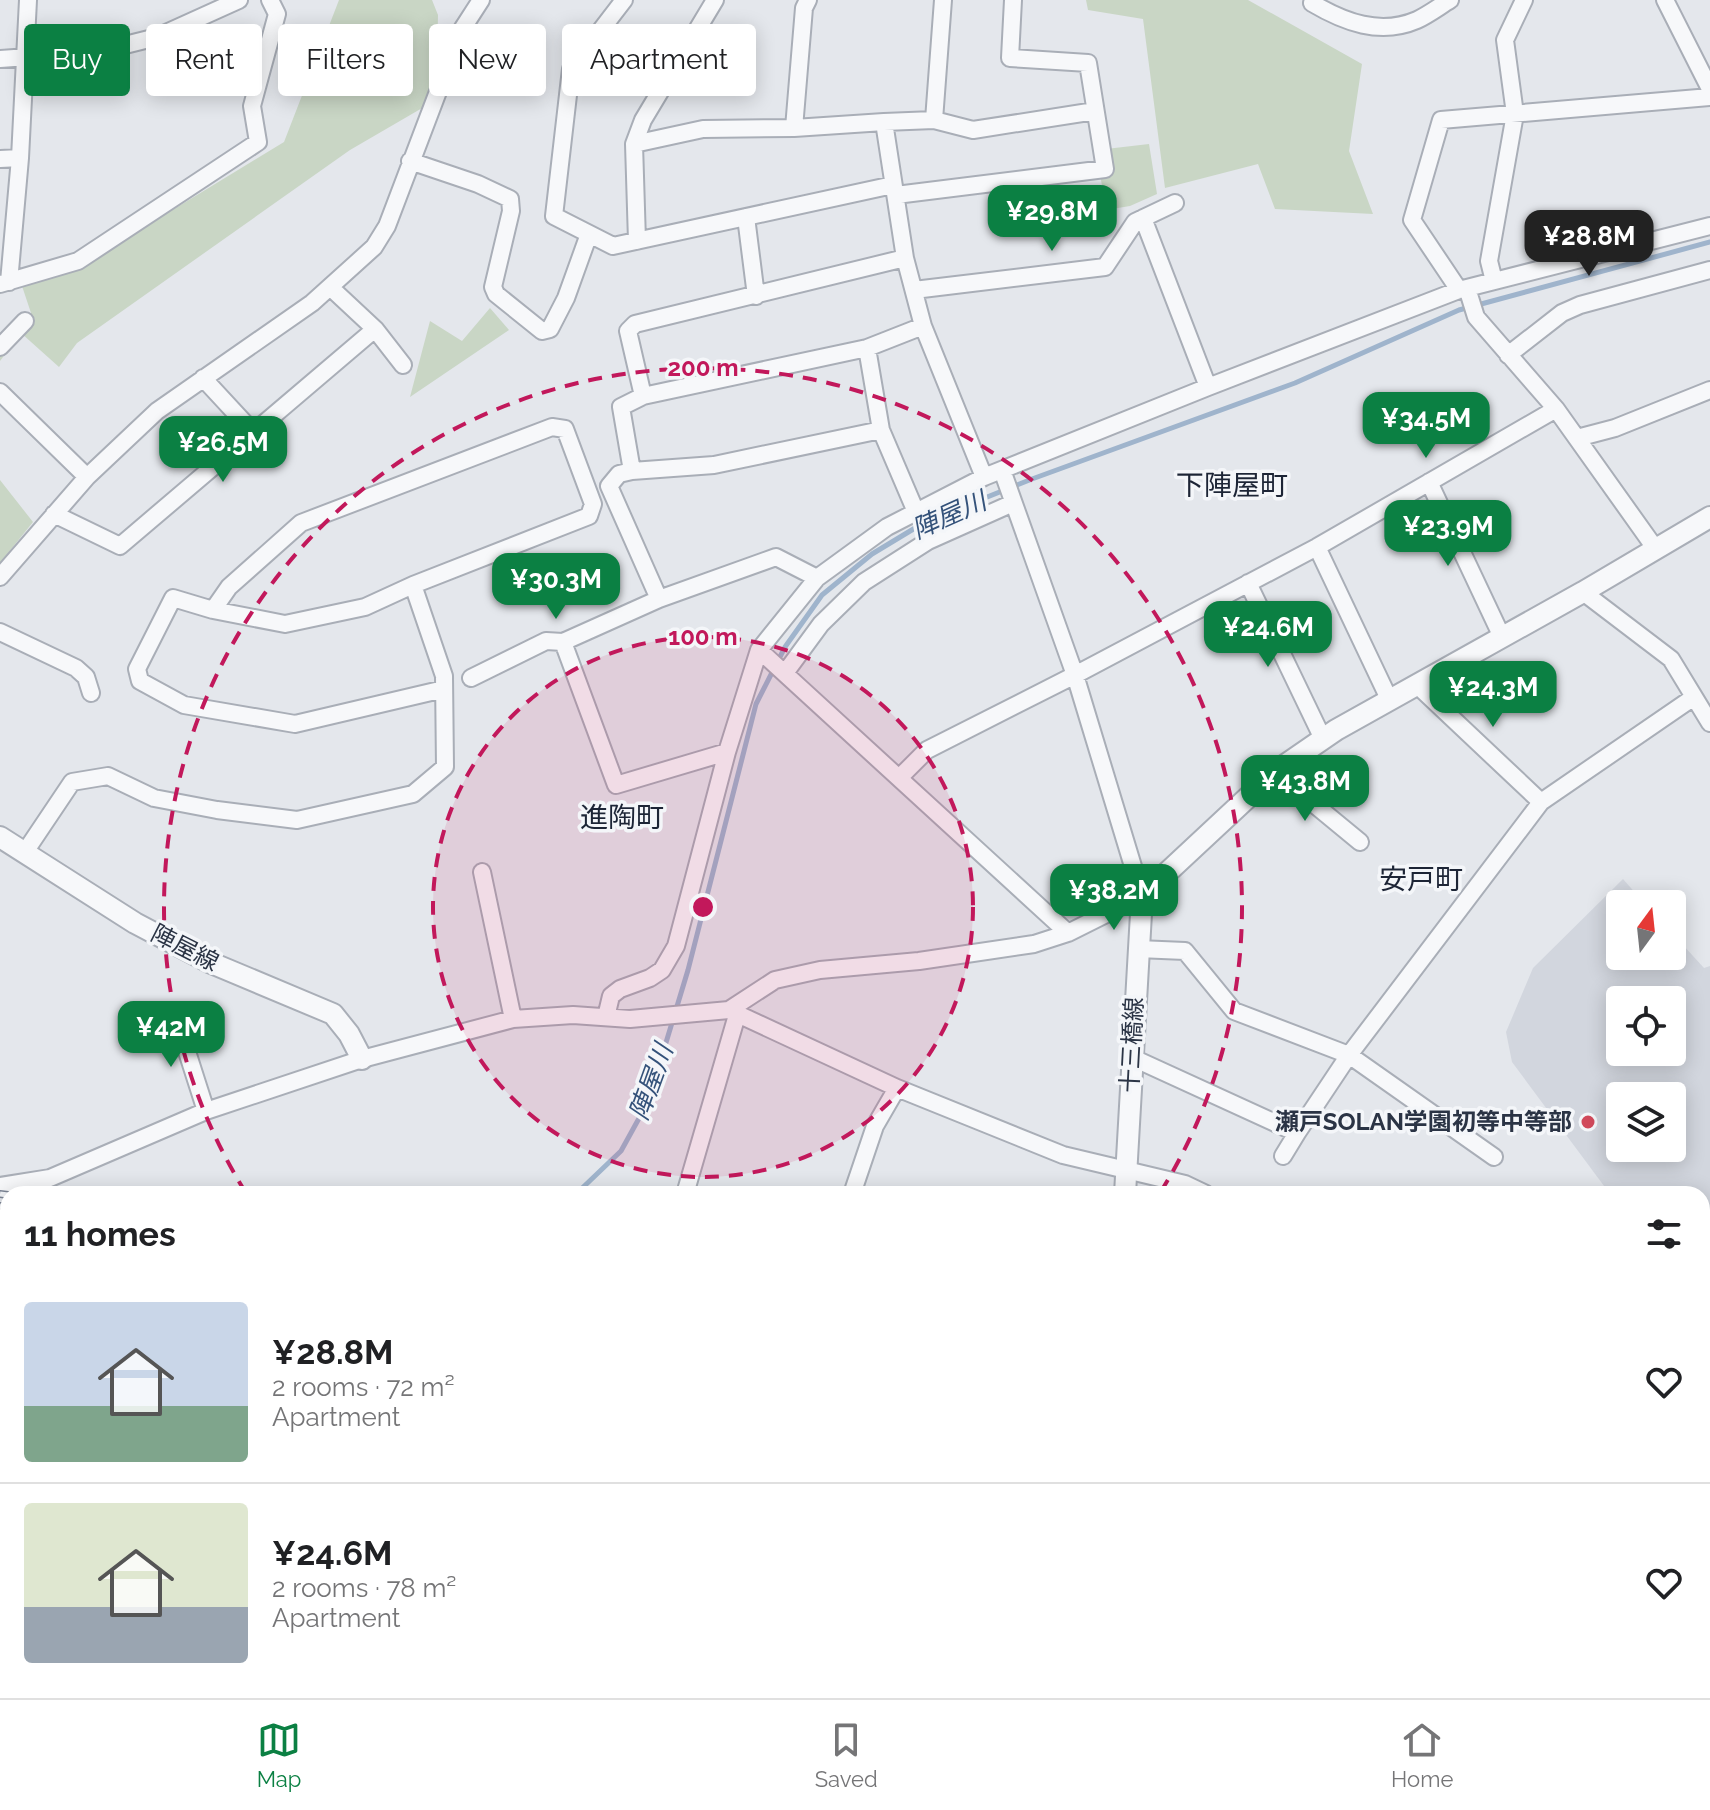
<!DOCTYPE html>
<html lang="en">
<head>
<meta charset="utf-8">
<style>
	:root { --surface:#fff; --page:#f6f6f6; --text:#202124; --muted:#757577; --line:#e0e0e0; --accent:#0b8043 }
	body { margin:0; font-family:Raleway,"Noto Sans JP",sans-serif; background:var(--page); color:var(--text); height:100vh; display:flex; flex-direction:column; font-size:30px; white-space:nowrap }
	* { box-sizing:border-box; margin:0 }
	p { font-size:26px; color:var(--muted) }
	.icon { flex:none; width:44px; height:44px; fill:none; stroke:currentColor; stroke-width:2; stroke-linecap:round; stroke-linejoin:round }
	.map { position:relative; flex:1; overflow:hidden }
	.side { position:absolute; left:0px; top:1186px; width:1710px; height:512px; display:flex; flex-direction:column; background:var(--surface); border-radius:24px 24px 0 0; box-shadow:0 4px 20px #0003 }
	.side>* { flex:none }
	.guide { position:absolute; left:24px; top:24px; width:800px; height:72px; display:flex; gap:16px }
	.needle { width:52px; rotate:15deg }
	.buttons { position:absolute; left:1606px; top:890px; display:grid; gap:16px }
	.buttons a { display:grid; place-items:center; width:80px; height:80px; border-radius:8px; background:var(--surface); box-shadow:0 4px 20px #0003; font-size:40px }
	.price { position:absolute; translate:-50% -68px; padding:0 18px; border-radius:16px; background:var(--accent); color:#fff; font-size:26px; line-height:52px; filter:drop-shadow(0 2px 4px #0008) }
	.price::after { content:''; position:absolute; left:50%; top:48px; width:24px; height:18px; margin-left:-12px; background:inherit; clip-path:polygon(0 0,100% 0,50% 100%) }
	.price.selected { background:#222; color:#fff }
	ul { padding:0; list-style:none }
	li { display:flex; align-items:center; gap:24px; height:200px; padding:0 24px }
	li+li { border-top:2px solid var(--line) }
	li span { display:grid; place-items:center; flex:none; width:224px; height:160px; border-radius:8px; color:#555 }
	li>.icon { margin-inline-start:auto }
	span .icon { width:96px; height:96px; fill:#fffc; stroke-width:1 }
	li b { font-size:34px }
	h2 { display:flex; justify-content:space-between; align-items:center; height:96px; padding:0 24px; font-size:34px }
	.tag { padding:0 28px; border-radius:8px; background:var(--surface); box-shadow:0 4px 20px #0003; font-size:28px; line-height:72px }
	.tag.selected { background:var(--accent); color:#fff }
	.tabs { display:flex; justify-content:space-around; align-items:center; height:112px; border-top:2px solid var(--line); background:var(--surface); font-size:22px; color:var(--muted) }
	.tabs a { display:grid; justify-items:center; gap:4px }
	.tabs .selected { color:var(--accent) }
	.map>svg:first-child { display:block }
	.built { fill:#d2d6de; fill-rule:evenodd }
	.green { fill:#c9d6c5 }
	.lines { fill:none; stroke-linecap:round; stroke-linejoin:round }
	.stream { stroke:#9fb4cc; stroke-width:5 }
	.river { stroke:#9fb4cc; stroke-width:32 }
	.minor-casing { stroke:#a9aeb7; stroke-width:20 }
	.tertiary-casing { stroke:#a9aeb7; stroke-width:24 }
	.trunk-casing { stroke:#8b94a3; stroke-width:32 }
	.minor { stroke:#f7f8fa; stroke-width:16 }
	.tertiary { stroke:#f7f8fa; stroke-width:20 }
	.trunk { stroke:#fff; stroke-width:28 }
	.rail-casing { stroke:#7d8696; stroke-width:8 }
	.rail { stroke:#f4f6f9; stroke-width:5; stroke-dasharray:15; stroke-linecap:butt }
	.ring { fill:none; stroke:#c2185b; stroke-width:4; stroke-dasharray:14 10 }
	.poi-dot { fill:#d1495b; stroke:#f4f6f9; stroke-width:3 }
	.labels { text-anchor:middle; stroke-width:7; stroke-linejoin:round; paint-order:stroke }
	.street-label { font-size:24px; fill:#2b3445; stroke:#f4f6f9 }
	.poi-label { font-size:24px; font-weight:bold; fill:#2b3445; stroke:#f4f6f9; text-anchor:end }
	.water-label { font-size:26px; font-style:italic; fill:#34527a; stroke:#f4f6f9 }
	.quarter-label { font-size:28px; fill:#1d2536; stroke:#f4f6f9 }
	.centre { fill:#c2185b; stroke:#f4f6f9; stroke-width:4 }
	.ring-label { font-size:24px; text-anchor:middle; font-weight:bold; fill:#c2185b; stroke:#f4f6f9; stroke-width:7; stroke-linejoin:round; paint-order:stroke }
</style>
</head>
<body>
<div class="map">
<svg width="1710" height="1698" viewBox="0 0 1710 1698">
	<rect width="100%" height="100%" fill="#e4e7ec"/>
	<path class="built" d="M1623 879 1645 904H1620V956H1672V933L1704 968 1710 966V1329L1702 1318V1194H1610L1512 1062 1506 1032 1533 968ZM1620 1000H1672V1052H1620ZM1620 1096H1672V1148H1620Z"/>
	<path class="green" d="M339 0H432L438 15 436 100 350 150 77 343 59 367 21 333 0 361V354L31 313 22 286 84 264 284 142Z
		M1086 0H1248L1362 64 1349 151 1373 214 1275 209 1258 164 1165 188 1143 19 1088 10Z
		M702 37 754 38 751 77 677 78Z
		M1149 144 1157 194 1130 206 1106 210 1100 174 1106 149Z
		M490 308 509 330 410 397 430 321 462 341Z
		M0 480 33 522 0 563Z"/>
	<g class="lines">
		<path class="stream" d="M576 1194 621 1151 648 1102 688 970 756 704 785 647 822 595 872 554 925 522 1032 479 1295 383 1459 310 1710 242"/>
		<path class="river" d="M21 1698 25 1690
			M405 1698 472 1694 699 1698"/>
		<g class="minor-casing">
			<path id="minor" d="M624 0 571 69 554 216 613 246 893 185
				M808 0 804 8 794 128 884 122 905 258 923 326 984 477
				M1665 0 1710 89
				M1312 3C1344 22 1380 36 1417 20 1428 15 1440 6 1450 0
				M0 59 97 52 157 37 239 0
				M934 120 943 0
				M884 122 934 120 973 130 1095 111
				M634 144 703 129 794 128
				M0 159 20 158
				M410 161 478 184 510 199 511 211 493 287 496 294 542 331 550 329 566 298 589 234
				M896 195 1105 169 1088 63 1010 58 1013 0
				M746 217 756 296
				M1143 218 1208 387
				M637 241 634 144 643 120 715 0
				M1494 281 1489 261 1515 114 1505 40 1524 0
				M9 282 20 158 28 0
				M0 284 78 261 258 142 252 106 277 14 270 0
				M330 287 375 329 403 365
				M1467 288 1476 317 1556 409 1655 548
				M914 290 1105 267 1135 222 1175 203
				M1459 290 1412 220 1441 120 1710 97
				M0 347 25 321
				M867 348 881 430 916 512
				M1508 355 1562 313 1580 305 1710 270
				M203 378 253 432
				M0 392 87 477
				M643 396 628 331 635 324 905 258
				M1577 438 1615 428 1710 390
				M632 471 714 465 881 430
				M1429 482 1502 637
				M54 514 120 546 375 329
				M1317 547 1390 701
				M0 577 87 477 157 411 312 303 374 247 387 226 461 31 481 0
				M817 578 776 557 659 599 609 486 619 474 632 471 621 407 643 396 867 348 923 326
				M1248 583 1323 739
				M1583 592 1671 659 1710 723
				M213 610 229 587 301 523 552 427 565 429 593 504 589 516 413 585 365 607 285 624 213 610 173 598 137 669 140 681 184 705 295 724 444 689
				M0 632 76 668 86 677 91 693
				M563 642 616 785 727 752
				M759 650 1068 933
				M785 673 821 624 864 582 928 541 1013 503
				M471 678 546 641 563 642 659 599
				M1417 685 1541 802
				M1275 772 1360 842
				M900 777 927 750 1075 675 1317 547 1556 409
				M25 852 72 782 108 776 154 798 217 810 297 820 413 794 445 767 444 676 413 585
				M482 872 513 1019
				M1138 949 1185 951 1234 1011 1349 1055 1494 1157
				M729 1010 897 1088 1063 1155 1185 1184 1206 1194
				M175 1014 206 1111
				M606 1017 611 996 620 989 650 978 662 970 676 946 727 752 759 650 817 578 887 527 984 477 1208 387 1459 290 1710 226
				M1131 1057 1297 1133 1349 1055 1541 802 1694 697
				M1283 1156 1297 1133
				M0 1186 50 1178 206 1111 362 1059 513 1019 573 1015 630 1019 729 1010 775 980 820 970 919 961 1034 944 1068 933 1142 896 1075 675 1002 470
				M685 1194 737 1015
				M852 1194 875 1126 897 1088
				M1702 1603 1710 1608
				M0 1676 8 1663
				M1460 1690 1471 1698
				M570 1698 572 1690
				M1615 1698 1618 1690"/>
		</g>
		<g class="tertiary-casing">
			<path id="tertiary" d="M0 837 135 923 209 962 333 1014 349 1034 362 1059
				M1125 1194 1142 896 1275 772 1336 730 1583 592 1710 517
				M131 1698 182 1690
				M971 1698 976 1690"/>
		</g>
		<g class="trunk-casing">
			<path id="trunk" d="M0 1360 8 1363
				M1244 1690 1253 1698"/>
		</g>
		<use href="#minor" class="minor"/>
		<use href="#tertiary" class="tertiary"/>
		<use href="#trunk" class="trunk"/>
		<g class="rail-casing">
			<path id="rail" d="M0 1194 8 1195
				M0 1206 8 1207
				M1325 1690 1335 1698
				M1340 1690 1350 1698"/>
		</g>
		<use href="#rail" class="rail"/>
	</g>
	<circle cx="703" cy="907" r="270" fill="#c2185b" fill-opacity=".12"/>
	<g class="ring">
		<circle cx="703" cy="907" r="270"/>
		<path d="M246 1193A539 539 0 1 1 1160 1193"/>
	</g>
	<circle class="poi-dot" cx="1588" cy="1122" r="8"/>
	<g class="labels">
		<g class="street-label">
			<text transform="translate(185 948) rotate(27)" y="8">陣屋線</text>
			<text transform="translate(1132 1045) rotate(-87)" y="8">十三橋線</text>
		</g>
		<g class="poi-label">
			<text x="1572" y="1130">瀬戸SOLAN学園初等中等部</text>
		</g>
		<g class="water-label">
			<text transform="translate(949 515) rotate(-24)" y="9">陣屋川</text>
			<text transform="translate(651 1082) rotate(-70)" y="9">陣屋川</text>
		</g>
		<g class="quarter-label">
			<text x="1232" y="495">下陣屋町</text>
			<text x="622" y="827">進陶町</text>
			<text x="1421" y="889">安戸町</text>
		</g>
	</g>
	<circle cx="703" cy="907" r="12" class="centre"/>
	<g class="ring-label">
		<text x="703" y="376">200 m</text>
		<text x="703" y="645">100 m</text>
	</g>
</svg>
<div class="buttons">
<a><svg class="needle" viewBox="-14 -14 28 28"><path d="M0-13l5 13h-10z" fill="#e53935"/><path d="M0 13l5-13h-10z" fill="#757577"/></svg></a>
<a><svg class="icon" aria-label="locate" viewBox="0 0 24 24"><circle cx="12" cy="12" r="6"/><path d="M12 2v4M12 18v4M2 12h4M18 12h4"/></svg></a>
<a><svg class="icon" aria-label="layers" viewBox="0 0 24 24"><path d="M12 4l9 5-9 5-9-5zM3 14l9 5 9-5"/></svg></a>
</div>
<b class="price" style="left:1052px;top:253px">¥29.8M</b>
<b class="price selected" style="left:1589px;top:278px">¥28.8M</b>
<b class="price" style="left:1426px;top:460px">¥34.5M</b>
<b class="price" style="left:223px;top:484px">¥26.5M</b>
<b class="price" style="left:1448px;top:568px">¥23.9M</b>
<b class="price" style="left:556px;top:621px">¥30.3M</b>
<b class="price" style="left:1268px;top:669px">¥24.6M</b>
<b class="price" style="left:1493px;top:729px">¥24.3M</b>
<b class="price" style="left:1305px;top:823px">¥43.8M</b>
<b class="price" style="left:1114px;top:932px">¥38.2M</b>
<b class="price" style="left:171px;top:1069px">¥42M</b>
<div class="guide">
<a class="tag selected">Buy</a>
<a class="tag">Rent</a>
<a class="tag">Filters</a>
<a class="tag">New</a>
<a class="tag">Apartment</a>
</div>
<section class="side">
<h2>11 homes<svg class="icon" aria-label="filters" viewBox="0 0 24 24"><path d="M4 7h16M4 17h16"/><circle cx="9" cy="7" r="2"/><circle cx="15" cy="17" r="2"/></svg></h2>
<ul>
<li><span style="background:linear-gradient(#c9d6e8 65%,#7fa58c 0)"><svg class="icon" aria-label="home" viewBox="0 0 24 24"><path d="M3 11l9-7 9 7M6 9v11h12V9"/></svg></span><div><b>¥28.8M</b><p>2 rooms · 72 m²</p><p>Apartment</p></div><svg class="icon" aria-label="heart" viewBox="0 0 24 24"><path d="M12 20l-8-8c-3-5 5-10 8-4 3-6 11-1 8 4z"/></svg></li>
<li><span style="background:linear-gradient(#dfe7d0 65%,#9aa5b1 0)"><svg class="icon" aria-label="home" viewBox="0 0 24 24"><path d="M3 11l9-7 9 7M6 9v11h12V9"/></svg></span><div><b>¥24.6M</b><p>2 rooms · 78 m²</p><p>Apartment</p></div><svg class="icon" aria-label="heart" viewBox="0 0 24 24"><path d="M12 20l-8-8c-3-5 5-10 8-4 3-6 11-1 8 4z"/></svg></li>
</ul>
</section>
</div>
<nav class="tabs">
<a class="selected"><svg class="icon" aria-label="map" viewBox="0 0 24 24"><path d="M3 6l6-2 6 2 6-2v14l-6 2-6-2-6 2zM9 4v14M15 6v14"/></svg>Map</a>
<a><svg class="icon" aria-label="saved" viewBox="0 0 24 24"><path d="M7 4h10v16l-5-4-5 4z"/></svg>Saved</a>
<a><svg class="icon" aria-label="home" viewBox="0 0 24 24"><path d="M3 11l9-7 9 7M6 9v11h12V9"/></svg>Home</a>
</nav>
</body>
</html>
